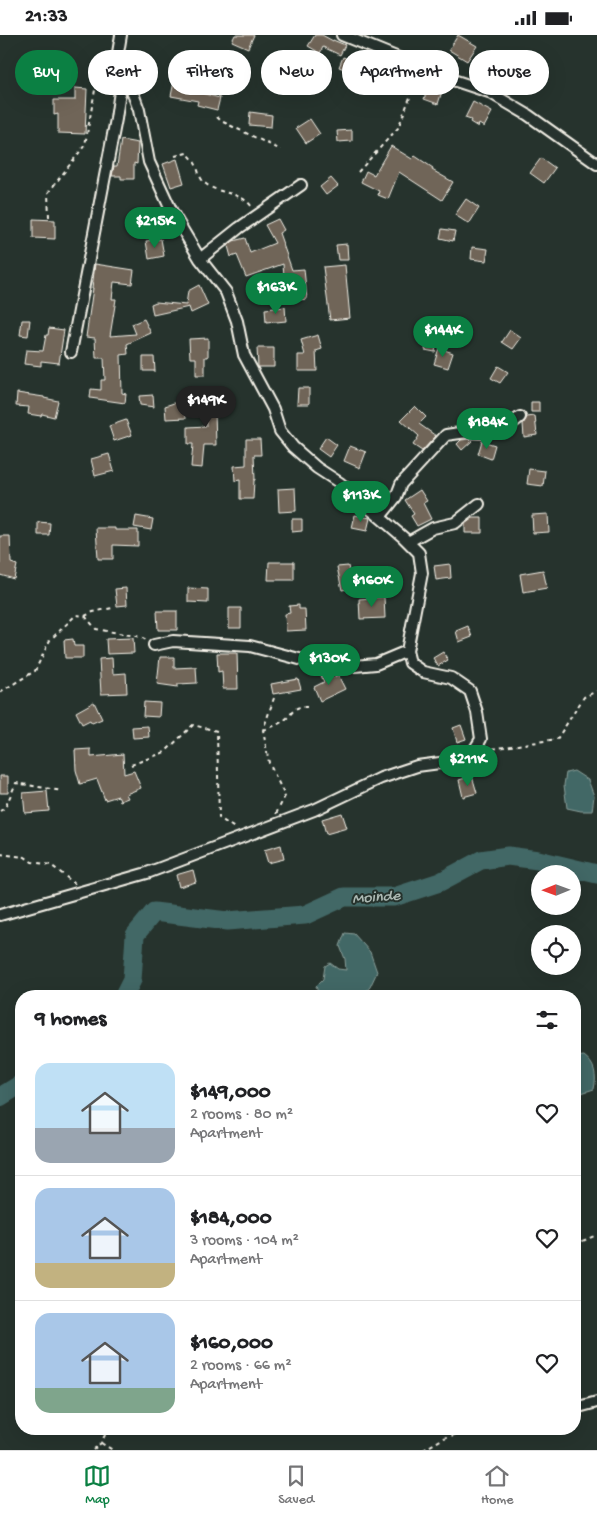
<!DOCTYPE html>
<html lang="en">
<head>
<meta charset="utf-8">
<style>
	:root { --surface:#fff; --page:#f2f2f2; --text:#202124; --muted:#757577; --line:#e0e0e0; --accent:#0b8043 }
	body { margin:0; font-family:"Gochi Hand",sans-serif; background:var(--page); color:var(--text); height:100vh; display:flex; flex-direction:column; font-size:19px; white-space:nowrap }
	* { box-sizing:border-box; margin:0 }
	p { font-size:16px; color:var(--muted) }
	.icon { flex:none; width:28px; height:28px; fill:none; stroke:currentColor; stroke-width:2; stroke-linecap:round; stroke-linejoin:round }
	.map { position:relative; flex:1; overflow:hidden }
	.panel { position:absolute; left:15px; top:955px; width:566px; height:445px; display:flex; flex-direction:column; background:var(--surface); border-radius:20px; box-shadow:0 5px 20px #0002 }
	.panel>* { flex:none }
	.top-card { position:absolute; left:15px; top:15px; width:568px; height:45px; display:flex; gap:10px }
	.needle { width:32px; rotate:269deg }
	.buttons { position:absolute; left:531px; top:830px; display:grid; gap:10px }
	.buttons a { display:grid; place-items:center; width:50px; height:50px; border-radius:50%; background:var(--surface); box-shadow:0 5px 20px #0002; font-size:25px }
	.price { position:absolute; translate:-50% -42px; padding:0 11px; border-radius:18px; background:var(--accent); color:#fff; font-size:16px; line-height:32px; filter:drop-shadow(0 1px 2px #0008) }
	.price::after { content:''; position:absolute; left:50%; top:30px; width:15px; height:11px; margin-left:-8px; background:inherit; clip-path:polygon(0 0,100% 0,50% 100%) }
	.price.selected { background:#222; color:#fff }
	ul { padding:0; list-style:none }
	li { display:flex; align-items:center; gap:15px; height:125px; padding:0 20px }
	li+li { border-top:1px solid var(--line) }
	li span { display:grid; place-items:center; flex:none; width:140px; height:100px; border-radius:15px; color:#555 }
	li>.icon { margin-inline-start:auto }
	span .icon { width:60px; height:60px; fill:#fffc; stroke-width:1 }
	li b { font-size:21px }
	h2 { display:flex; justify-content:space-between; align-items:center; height:60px; padding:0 20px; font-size:21px }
	.chip { padding:0 18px; border-radius:22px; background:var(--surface); box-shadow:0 5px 20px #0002; font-size:18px; line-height:45px }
	.chip.selected { background:var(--accent); color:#fff }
	.status { display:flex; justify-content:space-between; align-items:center; height:35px; padding:0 25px; background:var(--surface); direction:ltr }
	.status svg { height:14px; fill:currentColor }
	.tabs { display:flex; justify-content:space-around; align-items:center; height:70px; border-top:1px solid var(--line); background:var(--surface); font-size:14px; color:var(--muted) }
	.tabs a { display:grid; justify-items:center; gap:2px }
	.tabs .selected { color:var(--accent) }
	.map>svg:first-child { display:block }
	.water { fill:#436866; stroke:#8a9f9a }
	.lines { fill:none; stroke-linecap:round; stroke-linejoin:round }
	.river { stroke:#436866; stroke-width:19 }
	.building { fill:#706558; stroke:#f4f1e8 }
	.street-casing { stroke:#f4f1e8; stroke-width:14 }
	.path { stroke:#f4f1e8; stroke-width:2; stroke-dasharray:4 4; stroke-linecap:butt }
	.street { stroke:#26332d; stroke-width:10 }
	.labels { text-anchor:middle; stroke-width:4; stroke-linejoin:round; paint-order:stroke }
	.water-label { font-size:16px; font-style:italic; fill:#adbab4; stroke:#26332d }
</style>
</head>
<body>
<div class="status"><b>21:33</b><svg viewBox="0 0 49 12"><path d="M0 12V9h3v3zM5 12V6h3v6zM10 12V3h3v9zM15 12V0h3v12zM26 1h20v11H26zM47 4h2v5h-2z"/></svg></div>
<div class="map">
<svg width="597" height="1415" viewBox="0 0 597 1415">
	<rect width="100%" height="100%" fill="#26332d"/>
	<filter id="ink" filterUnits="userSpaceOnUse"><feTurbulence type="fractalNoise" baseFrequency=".02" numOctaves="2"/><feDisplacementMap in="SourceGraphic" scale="10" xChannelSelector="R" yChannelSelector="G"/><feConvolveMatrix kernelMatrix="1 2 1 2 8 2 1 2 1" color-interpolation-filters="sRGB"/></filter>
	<g filter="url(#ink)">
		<path class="water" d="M574 736 588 745 594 761 592 776H581L567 773 564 750 566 738Z
			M345 898 354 899 370 917 377 937 370 952 362 961H319L316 951 323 944 325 931 330 928 338 934 346 935 345 924 340 911Z
			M584 1021C595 1029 597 1040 594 1054L575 1060V1022Z"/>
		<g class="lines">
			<path class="river" d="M124 961 132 945 135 900 154 877 227 886 305 880 344 862H394L440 847 481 825 508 821 538 825 597 839
				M0 1062 21 1049"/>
		</g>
		<path class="building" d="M235 0H254L248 13 232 6Z
			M315 0H322L333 6V5L345 10 340 20 323 12 320 18 308 11Z
			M458 0 477 11 467 26 449 15Z
			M225 19 241 25 233 48 217 42Z
			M343 22 358 28 374 24 380 48 365 52 362 41 339 32Z
			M506 24 514 26 512 33 533 39 530 51 500 42Z
			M388 31 402 37 400 40 415 48 409 59 395 51 394 54 380 47Z
			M175 42 204 47 201 58 220 63 217 75 197 70 198 66 171 61Z
			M429 51 442 56 438 69 424 64Z
			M75 53 87 54 85 99 58 98V79L54 80V65H75Z
			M473 67 492 77 484 92 479 89 478 92 470 87 471 85 465 83Z
			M250 77 272 80 271 92 249 90Z
			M310 84 320 99 306 108 296 93Z
			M352 95V106L338 107 337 96Z
			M121 105 138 108 137 129 134 128V144H121V141H112L114 131H117Z
			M391 111 412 124 415 121 433 133 432 135 453 147 442 165 399 137 388 164 378 160 379 156 361 147 366 136 374 140Z
			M541 123 555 133 544 148 530 138Z
			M177 124 184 148 171 152 163 129Z
			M331 143 338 151 326 160 320 152Z
			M466 164 479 173 469 189 455 180Z
			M33 184 55 185V204L33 203Z
			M278 184 284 195 279 198 292 235 304 234 307 264 286 266 283 229 246 242 237 220 231 222 228 211 233 206 245 203 250 218 275 208 265 190Z
			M442 194 455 196 453 206 440 203Z
			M161 204 164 221 149 224 146 206Z
			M347 209 348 225H338L336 210Z
			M472 212 488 214 486 226 471 224Z
			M95 229 134 235 132 249 114 247 112 264H116L110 301 136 299 132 289 144 284 151 298 127 309 128 319 121 320 122 358 126 359 125 368 90 363 91 354 101 355V345H105L104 323H96L95 303 86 302 93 253H92Z
			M345 230 350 283 330 285 323 232Z
			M199 250 208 270 191 278 189 272 153 280 151 269 156 267 186 270 188 256Z
			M285 272 286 286 266 288 265 274Z
			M22 285H30L28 301 20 300Z
			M49 293 64 295 59 328 41 326V331L24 329 26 315 43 316 46 300H48Z
			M510 295 521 303 513 314 502 307Z
			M428 299 438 301 435 317 425 315Z
			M318 300 322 314 316 316 317 336H298V320H305L301 305Z
			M208 303V322H205V340H196V323H190L189 304Z
			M257 313H274V332H258Z
			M439 313 453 318 448 333 434 329Z
			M143 322H154L155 336H143Z
			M498 331 508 337 500 348 491 343Z
			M298 353H309V369H297Z
			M222 354V377H215L216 410H204L202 433 191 432 193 409H188V392L206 391V355Z
			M17 358 44 362V363L58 366 54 382 42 379 41 381 28 379 29 372 16 371Z
			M153 360 154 372 140 370 139 361Z
			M531 367H539V377H531Z
			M174 368H185L186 383 166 384 165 371Z
			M415 371 426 382 419 389 436 401 422 416 413 410 419 401 401 385Z
			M535 381 537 400 524 402 523 389 527 382Z
			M126 385 132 400 114 406 109 391Z
			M326 402 337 410 329 422 318 414Z
			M246 404H260L261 420H254L255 445H254L253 464H240V445L235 446 234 431 246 430Z
			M470 404 472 406 462 415 457 409 461 405Z
			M482 406 495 410 491 424 478 419Z
			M350 411 366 417 360 433 344 426Z
			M109 419 114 436 95 441 91 424Z
			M529 434 545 436 543 451 527 449Z
			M295 453 296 476 279 477 278 454Z
			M420 455 427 466 423 468 431 484 417 491 411 481 414 479 405 465Z
			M548 479 549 497 533 498 532 480Z
			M355 480 370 483 367 496 352 493Z
			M136 481 153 484 151 495 134 492Z
			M473 483H482V498H465V489Z
			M292 484H302V496L292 497Z
			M38 487 50 488 49 500H38Z
			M96 493H115V495H138V511L113 510V524H98Z
			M0 501H10L11 528 17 530 14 544 0 540Z
			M269 527H294V545H268Z
			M450 529 451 543 436 545 434 531Z
			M348 531 352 553 342 555 337 532Z
			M543 535 547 553 523 557 520 539Z
			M126 553 127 570 117 571 115 554Z
			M188 553 208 554V568L188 567Z
			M384 562 385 583 360 584 359 564Z
			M299 570V574H305L306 595 286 596 285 579 290 578 289 571Z
			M229 573H241V593H229Z
			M157 576H177V595H158Z
			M468 591 472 602 459 607 456 596Z
			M133 603 134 618 107 619 106 604Z
			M73 604 74 611H83V623H65L64 605Z
			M443 617 448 625 438 631 433 623Z
			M217 618H237L238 654H223L222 636 218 637Z
			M160 622H174V633L196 632 197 648 178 649V652L157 649Z
			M112 623 113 639 126 638 127 658 101 659 99 624Z
			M321 635 330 637 333 643 338 640 345 654 320 666 314 652 324 647 319 636Z
			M298 644 301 654 273 659 271 649Z
			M94 667 102 684 92 688 90 685 82 689 76 677Z
			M144 667 160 668 159 682 143 681Z
			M461 690 466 704 457 707 453 693Z
			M148 691 149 702 133 703 132 692Z
			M91 714V722L123 719 124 739 134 736 141 753 126 759 128 763 120 766 118 761 105 765 97 744 80 749 76 735 75 715Z
			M0 741H8V758H0Z
			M472 741 477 758 463 762 459 745Z
			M47 756 49 776 25 778 23 758Z
			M342 778 347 793 326 799 322 784Z
			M281 810 284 824 268 828 264 815Z
			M193 835 196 847 179 852 176 840Z"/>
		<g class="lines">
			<g class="street-casing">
				<path id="street" d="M342 0 450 44 489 57 528 80 597 129
					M200 224 239 193 301 150
					M71 317 116 84 122 42 118 18 121 0
					M380 482 396 462 401 449 446 400 467 397 485 398 506 388 515 386 520 382
					M408 507 433 493 455 488 479 469
					M154 610 173 606 250 611 303 625 344 632 376 629 407 616
					M0 880 147 838 314 775 381 743 417 731 455 726 473 717 481 704 477 677 470 656 451 643 423 637 410 628 407 616 422 538 419 518 403 502 340 448 317 433 293 412 280 396 273 374 244 320 237 286 226 257 200 224 172 177 149 127 139 75 131 53 122 42
					M575 1373 597 1367"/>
			</g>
			<path class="path" d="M217 82 221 86 281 115
				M175 121 187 118C190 121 193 124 195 128 198 133 199 142 203 146 215 160 240 155 252 172
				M358 137 398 93 418 42
				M49 182 48 158 85 110 95 55 109 32
				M85 581 96 594 141 602 146 605
				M0 657 35 636 50 605 76 580 85 581 93 577 112 573
				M274 663 263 695 269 728 285 761 276 779
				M263 695C270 693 277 690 283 686 294 679 291 671 307 672
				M485 715 557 704 584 662 597 656
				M131 730 165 717 193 690 217 696 219 783 236 794
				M0 776 5 773 16 748 62 756
				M0 819 25 822 32 827 51 830 75 849
				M575 1209 597 1200
				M101 1408 113 1415
				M93 1415 101 1408 108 1394
				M423 1415 444 1403 474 1394"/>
			<use href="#street" class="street"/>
		</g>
	</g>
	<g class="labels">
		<g class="water-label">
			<text transform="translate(376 860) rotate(-4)" y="6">Moinde</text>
		</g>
	</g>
</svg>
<div class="buttons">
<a><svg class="needle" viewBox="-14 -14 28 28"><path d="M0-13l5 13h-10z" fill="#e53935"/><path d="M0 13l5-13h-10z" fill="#757577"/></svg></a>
<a><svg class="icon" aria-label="locate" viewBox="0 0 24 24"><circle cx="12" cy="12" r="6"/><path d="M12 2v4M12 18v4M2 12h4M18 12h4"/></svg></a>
</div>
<b class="price" style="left:155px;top:214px">$215K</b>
<b class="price" style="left:276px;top:280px">$163K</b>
<b class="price" style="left:443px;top:323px">$144K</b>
<b class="price selected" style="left:206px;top:393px">$149K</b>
<b class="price" style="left:487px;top:415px">$184K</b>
<b class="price" style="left:361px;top:488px">$113K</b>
<b class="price" style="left:372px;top:573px">$160K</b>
<b class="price" style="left:329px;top:651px">$130K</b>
<b class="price" style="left:468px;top:752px">$211K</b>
<div class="top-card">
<a class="chip selected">Buy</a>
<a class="chip">Rent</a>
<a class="chip">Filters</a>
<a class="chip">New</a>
<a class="chip">Apartment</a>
<a class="chip">House</a>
</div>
<section class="panel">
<h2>9 homes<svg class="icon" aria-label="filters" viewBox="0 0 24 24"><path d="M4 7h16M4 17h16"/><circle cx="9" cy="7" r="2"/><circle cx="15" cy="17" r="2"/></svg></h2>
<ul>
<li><span style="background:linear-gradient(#bfe0f5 65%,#9aa5b1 0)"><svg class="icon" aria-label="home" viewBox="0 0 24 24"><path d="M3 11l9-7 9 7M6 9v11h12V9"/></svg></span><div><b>$149,000</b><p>2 rooms · 80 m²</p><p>Apartment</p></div><svg class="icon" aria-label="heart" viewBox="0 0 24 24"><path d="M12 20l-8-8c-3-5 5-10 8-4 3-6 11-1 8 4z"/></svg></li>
<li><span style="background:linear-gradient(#a9c7e8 75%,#c2b280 0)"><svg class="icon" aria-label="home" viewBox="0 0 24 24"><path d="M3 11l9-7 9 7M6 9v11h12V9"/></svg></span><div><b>$184,000</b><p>3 rooms · 104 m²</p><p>Apartment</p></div><svg class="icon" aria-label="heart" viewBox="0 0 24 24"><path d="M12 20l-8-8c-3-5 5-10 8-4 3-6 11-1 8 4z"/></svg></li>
<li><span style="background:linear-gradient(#a9c7e8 75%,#7fa58c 0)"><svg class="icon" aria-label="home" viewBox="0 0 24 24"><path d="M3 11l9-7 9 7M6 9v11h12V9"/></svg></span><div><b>$160,000</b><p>2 rooms · 66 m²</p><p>Apartment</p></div><svg class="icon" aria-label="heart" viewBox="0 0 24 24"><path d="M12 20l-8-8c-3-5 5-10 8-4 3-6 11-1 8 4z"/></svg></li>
</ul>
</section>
</div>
<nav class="tabs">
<a class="selected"><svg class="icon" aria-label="map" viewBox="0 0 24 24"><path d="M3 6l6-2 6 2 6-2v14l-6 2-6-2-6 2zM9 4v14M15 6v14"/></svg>Map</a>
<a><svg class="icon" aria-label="saved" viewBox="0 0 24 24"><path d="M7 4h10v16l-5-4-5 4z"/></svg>Saved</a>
<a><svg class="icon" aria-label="home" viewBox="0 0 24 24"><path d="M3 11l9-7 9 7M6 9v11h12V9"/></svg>Home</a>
</nav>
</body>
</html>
